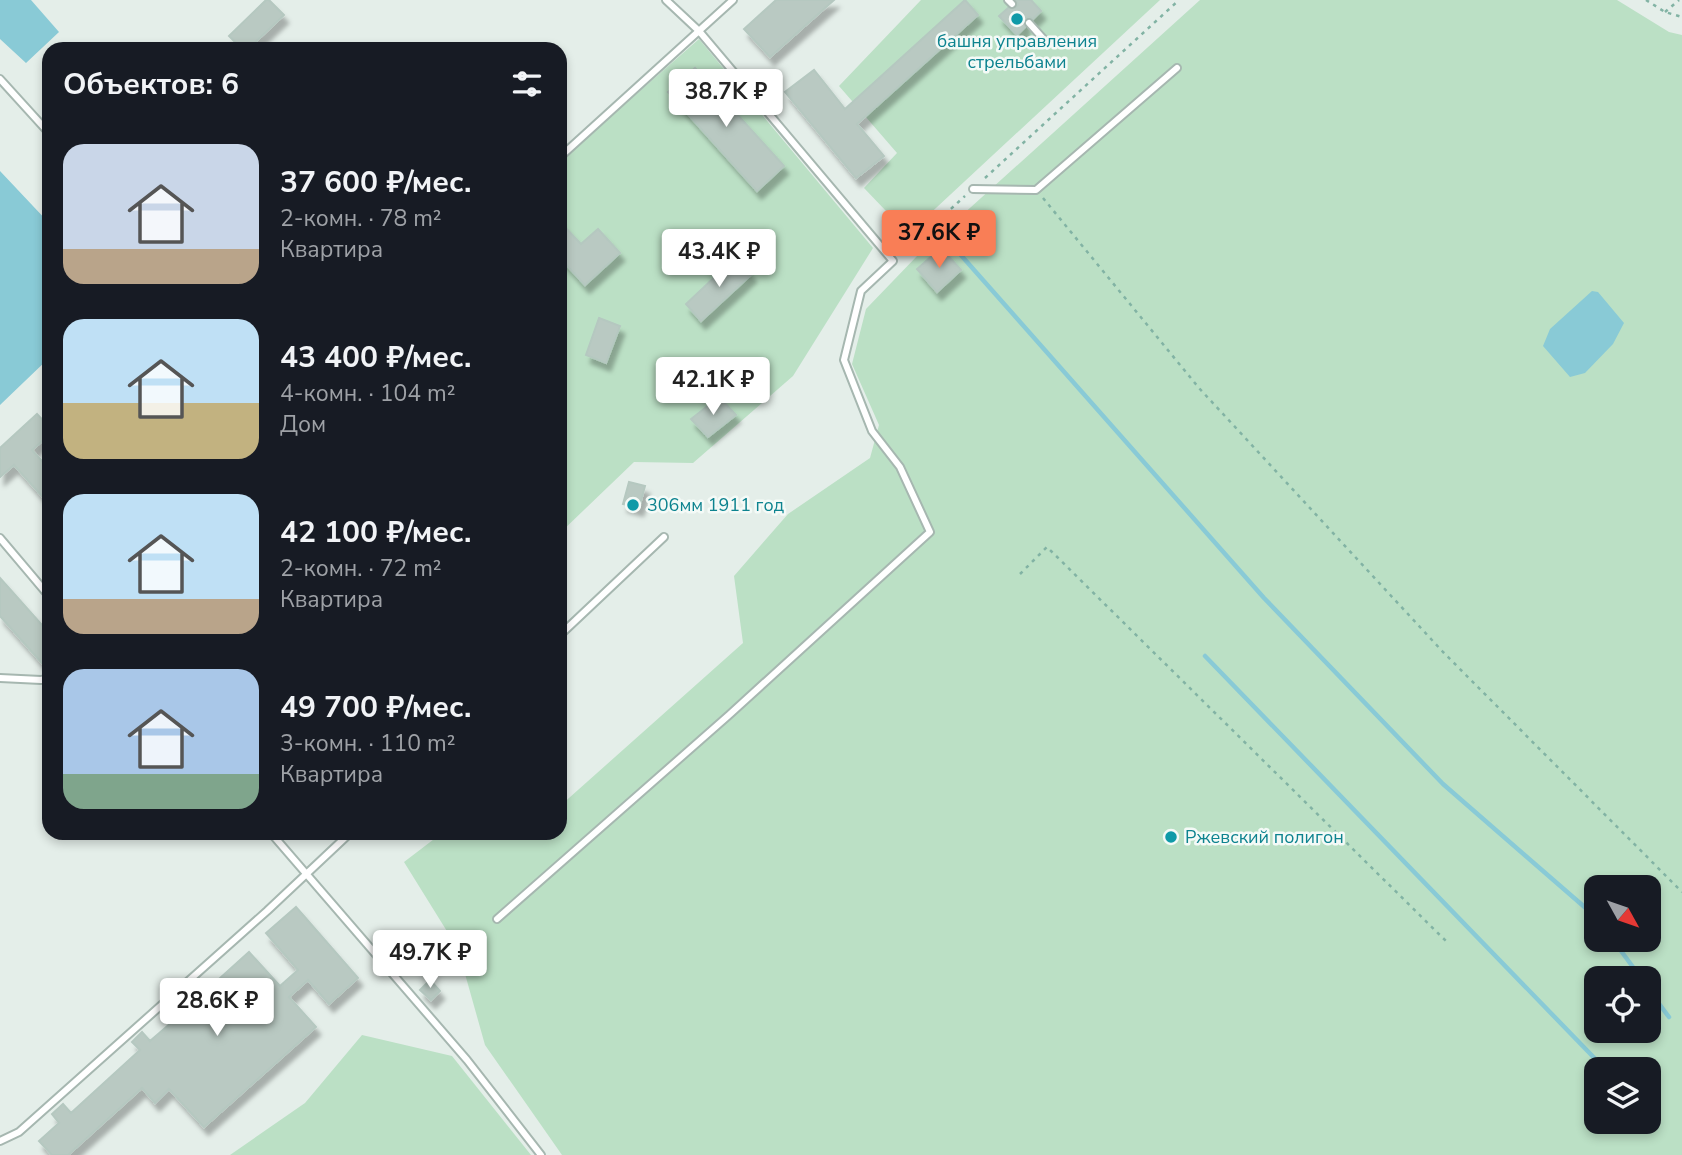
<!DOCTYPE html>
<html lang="ru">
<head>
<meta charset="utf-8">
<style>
	:root { --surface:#171b24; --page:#242831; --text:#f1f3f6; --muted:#9ea1a6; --accent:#f97e56 }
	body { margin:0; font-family:"Nunito Sans",sans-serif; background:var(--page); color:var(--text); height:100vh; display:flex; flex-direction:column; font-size:26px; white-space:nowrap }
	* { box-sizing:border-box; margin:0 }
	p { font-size:23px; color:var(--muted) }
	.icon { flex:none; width:38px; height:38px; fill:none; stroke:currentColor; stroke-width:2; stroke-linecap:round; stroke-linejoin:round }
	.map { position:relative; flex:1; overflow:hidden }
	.details { position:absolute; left:42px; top:42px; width:525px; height:798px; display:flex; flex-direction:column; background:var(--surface); border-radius:21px; box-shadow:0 4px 10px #0003 }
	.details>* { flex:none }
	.needle { width:46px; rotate:130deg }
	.tools { position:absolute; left:1584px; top:875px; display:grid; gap:14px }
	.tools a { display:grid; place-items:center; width:77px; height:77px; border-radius:14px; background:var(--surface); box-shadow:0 4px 10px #0003; font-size:35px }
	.price { position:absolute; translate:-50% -60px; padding:0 16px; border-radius:7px; background:#fff; color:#222; font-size:23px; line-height:46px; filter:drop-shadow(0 2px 4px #0008) }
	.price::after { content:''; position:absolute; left:50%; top:42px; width:21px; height:16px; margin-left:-10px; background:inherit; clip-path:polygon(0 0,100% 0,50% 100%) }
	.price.current { background:var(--accent); color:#111 }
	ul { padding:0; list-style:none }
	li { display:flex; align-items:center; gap:21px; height:175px; padding:0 21px }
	li span { display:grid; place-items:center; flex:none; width:196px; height:140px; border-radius:21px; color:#555 }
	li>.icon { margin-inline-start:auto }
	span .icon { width:84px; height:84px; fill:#fffc; stroke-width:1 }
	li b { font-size:30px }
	h2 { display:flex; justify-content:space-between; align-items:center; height:84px; padding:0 21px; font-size:30px }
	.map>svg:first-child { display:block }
	.green { fill:#bbe0c5; fill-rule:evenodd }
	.water { fill:#89cad6 }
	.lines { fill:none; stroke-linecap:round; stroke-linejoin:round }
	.stream { stroke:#89cad6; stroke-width:4.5 }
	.building { fill:#b9c9c2; stroke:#b5c8c0; stroke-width:2; filter:url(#shadow) }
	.service-casing { stroke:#a6b7b0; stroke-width:10 }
	.path { stroke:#82b3a4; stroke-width:2.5; stroke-dasharray:3.5 5; stroke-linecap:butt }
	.service { stroke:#fff; stroke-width:6 }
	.culture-dot { fill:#0f9aa8; stroke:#f4faf7; stroke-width:2.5 }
	.labels { text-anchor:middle; stroke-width:5; stroke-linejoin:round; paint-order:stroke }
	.culture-label { font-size:18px; fill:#0d838f; stroke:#f4faf7; text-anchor:start }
</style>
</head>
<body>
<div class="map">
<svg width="1682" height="1155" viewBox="0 0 1682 1155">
	<defs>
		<filter id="shadow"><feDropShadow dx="4.5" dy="8" stdDeviation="2" flood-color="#0004"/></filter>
	</defs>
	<rect width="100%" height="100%" fill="#e4eee9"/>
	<path class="green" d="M921 0H1160L908 234 864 188 897 153 839 86Z
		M1200 0H1617L1669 32 1682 35V1155H562L485 1045 458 949 404 862 442 833H510L525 837 530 833H560V806L743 643 734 576 788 514 870 458 879 425 852 364 866 309 918 255ZM1596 887H1648V940H1596ZM1596 978H1648V1031H1596ZM1596 1069H1648V1122H1596Z
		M699 39 873 248 793 376 693 463 634 462 560 533V161Z
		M362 1035 452 1056 531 1155H230L305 1103Z"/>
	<path class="water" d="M0 0H31L59 32 26 63 0 39Z
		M0 171 49 223V358L0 405Z
		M1592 291 1598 292 1624 323 1613 344 1585 373 1570 377 1543 346 1550 329Z"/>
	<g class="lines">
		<path class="stream" d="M952 245 1264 598 1443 784 1596 917
			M1205 656 1605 1069
			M1613 940 1641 978
			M1648 989 1669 1017"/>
	</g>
	<path class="building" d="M266 0H269L284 15 248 49H242L229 36Z
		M776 0H834L770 57 744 29Z
		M965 0 978 15 857 124 884 156 856 178 785 92 814 70 845 109Z
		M1016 0H1031L1041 11 1033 19 1029 17 1025 19V27L1017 35 999 16 1008 8H1015L1018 5Z
		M695 68 784 166 757 191 668 92Z
		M560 222 581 244 598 229 620 253 585 285 560 258Z
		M941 248 961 270 937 292 917 269Z
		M736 257 752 274 701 321 686 304Z
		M599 318 620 326 606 363 586 355Z
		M719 397 736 415 708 437 691 419Z
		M37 414 49 427V435L32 450 49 469V504L14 465 0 477V448Z
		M629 482 645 486 639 508 623 504Z
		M0 578 49 633V671L0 616Z
		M296 907 358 978 329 1004 308 980 289 997 316 1027 204 1127 169 1089 155 1103 142 1088 68 1155H52L39 1141 59 1123 52 1114 63 1104 71 1113 140 1050 132 1042 142 1032 150 1041 179 1016 171 1007 180 999 188 1007 249 952 280 986 298 970 266 933Z
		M430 980 440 991 431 1000 420 990Z"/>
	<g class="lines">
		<g class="service-casing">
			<path id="service" d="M1008 0 1012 4
				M1029 23 1047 43
				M0 79 49 133
				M560 157 733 0
				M973 189 1036 190 1177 68
				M0 538 49 596
				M560 635 664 537
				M0 678 41 680 49 678
				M271 833 467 1060 541 1155
				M497 919 729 715 930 532 900 467 872 431 844 360 861 291 893 261 699 31 666 0
				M0 1141 19 1132 267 911 350 833"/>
		</g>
		<path class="path" d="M1646 0 1665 12 1682 17
			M1665 12 1679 0
			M985 178 1179 0
			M1043 198 1199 388 1443 652 1682 892
			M907 249 965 196
			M1020 574 1047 547 1449 944"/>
		<use href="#service" class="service"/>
	</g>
	<g class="culture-dot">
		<circle cx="1017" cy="19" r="7"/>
		<circle cx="633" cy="505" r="7"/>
		<circle cx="1171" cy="837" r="7"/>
	</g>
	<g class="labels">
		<g class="culture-label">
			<text x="1017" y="47" text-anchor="middle">башня управления<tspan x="1017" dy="21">стрельбами</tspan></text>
			<text x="647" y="511">306мм 1911 год</text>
			<text x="1185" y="843">Ржевский полигон</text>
		</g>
	</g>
</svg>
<div class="tools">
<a><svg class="needle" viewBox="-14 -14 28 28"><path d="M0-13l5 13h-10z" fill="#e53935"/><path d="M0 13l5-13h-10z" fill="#9ea1a6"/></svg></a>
<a><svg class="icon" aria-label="locate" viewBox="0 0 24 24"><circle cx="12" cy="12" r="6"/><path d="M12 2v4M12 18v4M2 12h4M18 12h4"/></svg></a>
<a><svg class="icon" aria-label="layers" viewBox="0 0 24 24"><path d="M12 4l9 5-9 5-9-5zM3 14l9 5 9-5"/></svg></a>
</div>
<b class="price" style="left:726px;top:129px">38.7K ₽</b>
<b class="price current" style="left:939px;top:270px">37.6K ₽</b>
<b class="price" style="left:719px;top:289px">43.4K ₽</b>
<b class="price" style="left:713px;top:417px">42.1K ₽</b>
<b class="price" style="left:430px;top:990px">49.7K ₽</b>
<b class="price" style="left:217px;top:1038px">28.6K ₽</b>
<section class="details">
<h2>Объектов: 6<svg class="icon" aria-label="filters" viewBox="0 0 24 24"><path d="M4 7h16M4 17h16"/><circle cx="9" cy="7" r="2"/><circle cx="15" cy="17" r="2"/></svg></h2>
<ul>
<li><span style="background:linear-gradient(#c9d6e8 75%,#b9a48a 0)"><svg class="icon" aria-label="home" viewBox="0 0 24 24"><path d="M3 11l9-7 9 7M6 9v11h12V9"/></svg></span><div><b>37 600 ₽/мес.</b><p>2-комн. · 78 m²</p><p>Квартира</p></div></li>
<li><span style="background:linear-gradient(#bfe0f5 60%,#c2b280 0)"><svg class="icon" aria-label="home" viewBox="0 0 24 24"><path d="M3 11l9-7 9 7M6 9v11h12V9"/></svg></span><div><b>43 400 ₽/мес.</b><p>4-комн. · 104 m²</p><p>Дом</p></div></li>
<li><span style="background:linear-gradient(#bfe0f5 75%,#b9a48a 0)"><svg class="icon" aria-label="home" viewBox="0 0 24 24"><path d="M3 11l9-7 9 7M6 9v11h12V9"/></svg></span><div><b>42 100 ₽/мес.</b><p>2-комн. · 72 m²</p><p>Квартира</p></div></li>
<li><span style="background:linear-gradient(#a9c7e8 75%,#7fa58c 0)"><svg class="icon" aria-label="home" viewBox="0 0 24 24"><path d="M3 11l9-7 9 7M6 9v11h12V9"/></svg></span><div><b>49 700 ₽/мес.</b><p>3-комн. · 110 m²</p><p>Квартира</p></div></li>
</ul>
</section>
</div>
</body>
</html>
